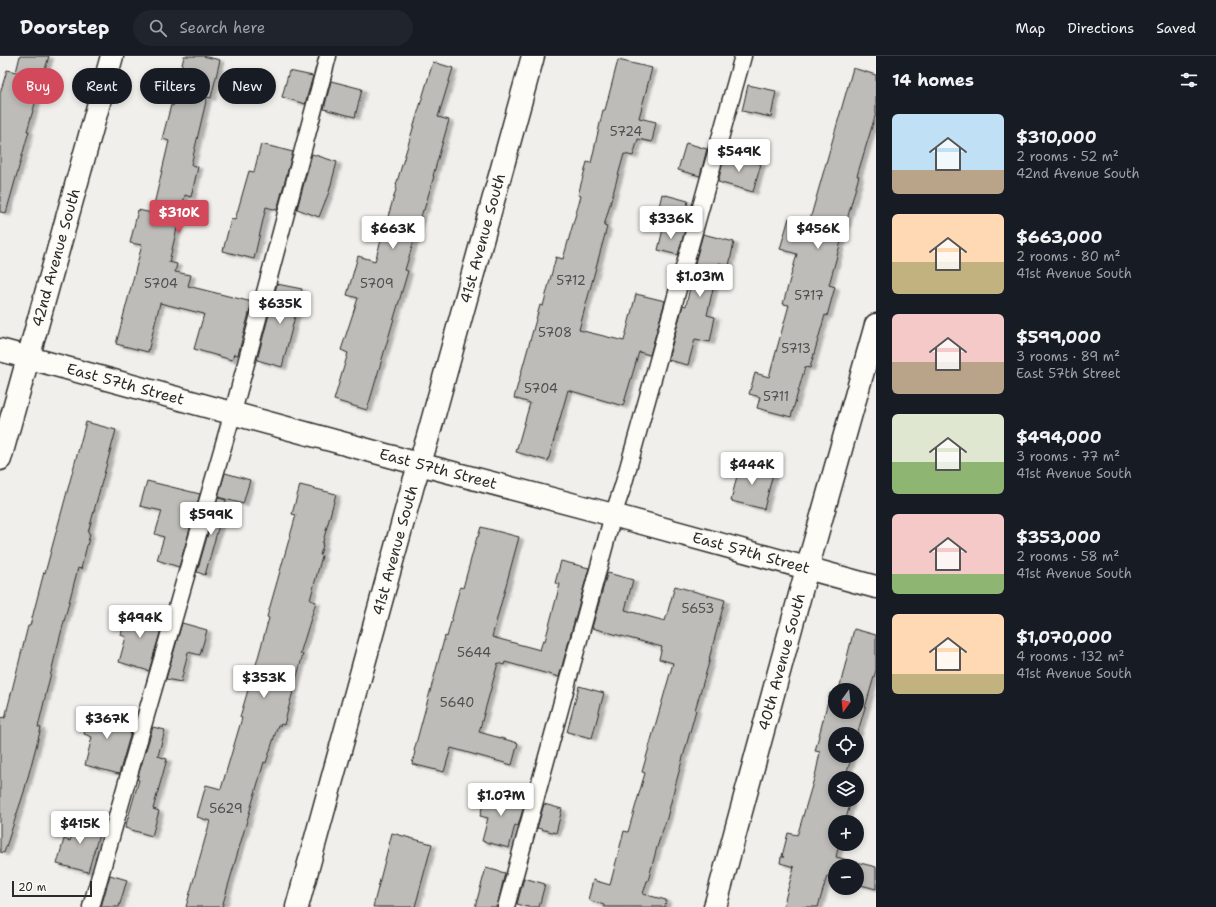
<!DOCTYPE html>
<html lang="en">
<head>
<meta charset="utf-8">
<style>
	:root { --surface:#171b24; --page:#20242c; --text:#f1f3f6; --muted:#9ea1a6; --line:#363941; --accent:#d1495b }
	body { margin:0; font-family:"Shantell Sans",sans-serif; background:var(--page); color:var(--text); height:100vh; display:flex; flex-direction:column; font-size:15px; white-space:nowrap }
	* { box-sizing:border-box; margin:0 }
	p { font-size:13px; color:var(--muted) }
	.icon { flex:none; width:22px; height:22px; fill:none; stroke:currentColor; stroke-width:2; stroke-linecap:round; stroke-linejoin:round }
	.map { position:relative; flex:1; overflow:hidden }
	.side { display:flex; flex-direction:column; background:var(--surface); width:340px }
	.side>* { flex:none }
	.hud { position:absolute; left:12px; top:12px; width:380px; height:36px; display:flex; gap:8px }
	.needle { width:26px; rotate:195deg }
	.controls { position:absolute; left:828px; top:627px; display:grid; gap:8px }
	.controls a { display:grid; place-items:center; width:36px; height:36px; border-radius:50%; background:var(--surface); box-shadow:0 2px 6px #0003; font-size:20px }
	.scale { position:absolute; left:12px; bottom:10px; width:80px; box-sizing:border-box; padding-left:4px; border:2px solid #2b2b2b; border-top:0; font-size:11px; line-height:14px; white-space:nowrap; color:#2b2b2b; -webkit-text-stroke:3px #fdfcf7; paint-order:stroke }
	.price { position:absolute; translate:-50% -34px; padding:0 9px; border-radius:4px; background:#fff; color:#222; font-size:13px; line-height:26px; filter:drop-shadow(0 1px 2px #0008) }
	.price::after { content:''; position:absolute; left:50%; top:24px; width:12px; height:9px; margin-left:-6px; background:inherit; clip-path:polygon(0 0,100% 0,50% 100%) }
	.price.active { background:var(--accent); color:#fff }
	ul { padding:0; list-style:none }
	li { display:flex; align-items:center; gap:12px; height:100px; padding:0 16px }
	li span { display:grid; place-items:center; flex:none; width:112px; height:80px; border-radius:6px; color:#555 }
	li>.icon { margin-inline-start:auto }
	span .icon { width:48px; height:48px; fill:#fffc; stroke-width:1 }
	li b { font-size:17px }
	h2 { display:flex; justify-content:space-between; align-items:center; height:48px; padding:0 16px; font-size:17px }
	.chip { padding:0 14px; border-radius:18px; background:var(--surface); box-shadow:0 2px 6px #0003; font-size:14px; line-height:36px }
	.chip.active { background:var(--accent); color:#fff }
	header { display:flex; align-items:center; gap:24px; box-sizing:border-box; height:56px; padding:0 20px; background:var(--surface); border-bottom:1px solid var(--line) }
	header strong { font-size:19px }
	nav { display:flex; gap:22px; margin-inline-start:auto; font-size:14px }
	.search { width:280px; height:36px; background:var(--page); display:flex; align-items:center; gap:10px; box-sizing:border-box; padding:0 14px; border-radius:22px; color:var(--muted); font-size:15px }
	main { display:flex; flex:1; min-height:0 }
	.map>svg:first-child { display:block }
	.building { fill:#bdbcb8; stroke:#2b2b2b; filter:url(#shadow) }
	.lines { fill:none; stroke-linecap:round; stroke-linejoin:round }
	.service-casing { stroke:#2b2b2b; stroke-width:19 }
	.minor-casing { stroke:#2b2b2b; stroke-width:25 }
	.service { stroke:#fdfcf7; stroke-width:16 }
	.minor { stroke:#fdfcf7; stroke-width:22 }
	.labels { text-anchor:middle; stroke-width:3; stroke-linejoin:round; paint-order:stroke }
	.number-label { font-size:13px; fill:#504f4e }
	.street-label { font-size:15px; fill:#2b2b2b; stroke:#fdfcf7 }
</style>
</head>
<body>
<header>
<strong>Doorstep</strong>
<div class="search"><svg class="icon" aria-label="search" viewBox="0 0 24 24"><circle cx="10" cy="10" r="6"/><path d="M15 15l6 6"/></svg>Search here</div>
<nav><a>Map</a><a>Directions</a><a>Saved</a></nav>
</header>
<main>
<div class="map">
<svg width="876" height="851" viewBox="0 0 876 851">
	<defs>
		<filter id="shadow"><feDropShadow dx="4.5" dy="2.5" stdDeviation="1" flood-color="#0004"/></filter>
	</defs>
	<rect width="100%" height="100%" fill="#f0efeb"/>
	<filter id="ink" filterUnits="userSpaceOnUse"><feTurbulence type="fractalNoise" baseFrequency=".025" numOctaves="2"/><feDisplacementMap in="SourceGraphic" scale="8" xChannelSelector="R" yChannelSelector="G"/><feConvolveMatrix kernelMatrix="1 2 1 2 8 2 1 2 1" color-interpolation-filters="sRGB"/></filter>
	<g filter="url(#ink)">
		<path class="building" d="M20 0H49L27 75H29L6 157 0 156V37L7 14 16 16Z
			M184 0H203L220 4 211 42 207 41 191 109 198 111 191 141 185 139 169 206 177 208 175 216 191 219 188 230 252 246 238 299 234 298 232 304 194 293 204 258 160 247 148 296 116 288 142 189 130 187 138 154 152 157 169 85 162 83 171 49 173 50Z
			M618 4 652 12 639 62 656 66 652 86 638 83 633 100 624 98 604 170 607 171 579 274 624 285 636 238 665 245 650 299 639 296 623 350 568 334 548 405 516 396 530 347 514 342 540 249 543 250 556 201 563 203 581 140 578 139 587 106 591 107 603 54H605Z
			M433 6 453 12 438 61 449 64 433 120H434L424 154H423L405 214 408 215 367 354 334 344 348 297 341 294 358 242 347 239 358 200 375 205 397 130 396 129Z
			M853 12 876 19V57L857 120H859L829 229 835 231 827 260 825 259 810 312 805 311 791 361 757 352 760 341 749 338 755 317 769 321 789 249 783 248 797 198 780 193 789 162 809 167Z
			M289 15 313 20 305 48 282 41Z
			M331 25 362 33 355 61 324 53Z
			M748 29 776 35 771 61 742 55Z
			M686 87 707 93 700 120 678 114Z
			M261 88 293 96 277 154 266 151 254 203 223 195 231 163 235 164 249 115 254 116Z
			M312 98 337 106 329 136 319 161 297 153Z
			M725 98 761 108 753 136 718 126Z
			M662 138 688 145 683 166 657 159Z
			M664 169 685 174 678 199 658 194Z
			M703 178 734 186 729 210 719 207 707 259 715 261 710 286 695 283 688 309 668 304 683 249 686 250 696 203Z
			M277 228 302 233 282 311 257 304Z
			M86 366 116 374 88 477 90 478 81 513 78 512 55 600 38 671 41 672 24 736 4 797 0 796V661L5 662 28 570H30L44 516 45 517Z
			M740 407 774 414 764 453 731 445Z
			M225 417 250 424 243 448 218 441Z
			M147 425 200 438 179 511 157 504 164 481 155 478 162 455 140 450Z
			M300 429 336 438 322 489H323L320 499 322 500 310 544 316 546 300 598H303L284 669 281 668 280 670 278 669 266 707 264 706 222 851H186L210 765 197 761 206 729 221 733 242 662 240 661 248 634H249L269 562 267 561 296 459 292 458Z
			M218 442 226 444 205 519 197 516Z
			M481 471 519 481 492 581 540 594 543 584 545 585 560 528 555 527 561 505 589 512 559 621 505 606 504 609 498 607 479 676 518 687 512 709 451 692 444 716 412 708 415 696 414 695 445 580 447 581 460 531 463 532 477 481H478Z
			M608 517 633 524 625 554 665 565 675 530 725 544 709 603H710L695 654H696L674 734 667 762 657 791 648 825H647L643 838 666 844 665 851H604V849L588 844 593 824 610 829 624 775 628 776 645 717 642 716 673 607 659 603 662 591 592 572 607 518Z
			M127 554 164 563 149 615 119 606 126 581 121 579Z
			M182 567 207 574 200 599 188 596 181 626 166 623Z
			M854 573 876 579V614L857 679V678H835V700H852L845 722H835V744H846L851 745 845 766H835V788H839L836 801 876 811V833L857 828V810H835V822L827 820 818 851H783L794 811 780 807 781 801H784L782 800 788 777 797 779 798 777 816 716 820 696 815 695 830 637 835 638V656H857V634H839Z
			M579 630 604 637 592 682 567 676Z
			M91 652 121 660 120 663 134 666 119 718 85 709 92 681 84 678Z
			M153 671 165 674 158 700 167 703 153 753 159 755 152 780 125 772 139 724 137 723Z
			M487 733 526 743 518 770 515 769 509 792 482 785 488 762 480 760Z
			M544 748 562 753 556 777 537 772Z
			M76 761 102 768 88 816 57 808 64 783 70 785Z
			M392 777 432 788 415 851H373Z
			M486 812 505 817 497 851H475Z
			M110 819 127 824 119 851H101Z
			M524 822 545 828 539 851H528L517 848Z"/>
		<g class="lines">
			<g class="service-casing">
				<path id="service" d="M91 851 233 356 328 0
					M506 851 613 459 623 430 743 0"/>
			</g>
			<g class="minor-casing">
				<g id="minor">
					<path id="s1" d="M0 294 419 408 613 459 876 531"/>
					<path id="s2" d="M0 403 112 0"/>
					<path id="s3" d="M297 851 413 429 427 384 533 0"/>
					<path id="s4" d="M715 851 807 513 876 269"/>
				</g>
			</g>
			<use href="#service" class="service"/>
			<use href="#minor" class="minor"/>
		</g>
	</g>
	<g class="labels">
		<g class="number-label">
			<text x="626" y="80">5724</text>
			<text x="571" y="229">5712</text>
			<text x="161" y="232">5704</text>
			<text x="377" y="232">5709</text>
			<text x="809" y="244">5717</text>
			<text x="555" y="281">5708</text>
			<text x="796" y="297">5713</text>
			<text x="541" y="337">5704</text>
			<text x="776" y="345">5711</text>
			<text x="698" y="557">5653</text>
			<text x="474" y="601">5644</text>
			<text x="457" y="651">5640</text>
			<text x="226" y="757">5629</text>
		</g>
		<g class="street-label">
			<text dy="5" stroke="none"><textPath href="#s3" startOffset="694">41st Avenue South</textPath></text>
			<text dy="5" stroke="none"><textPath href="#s2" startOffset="209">42nd Avenue South</textPath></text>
			<text dy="5" stroke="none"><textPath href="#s1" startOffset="130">East 57th Street</textPath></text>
			<text dy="5" stroke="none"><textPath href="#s1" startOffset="454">East 57th Street</textPath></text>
			<text dy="5" stroke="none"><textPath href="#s3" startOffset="370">41st Avenue South</textPath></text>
			<text dy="5" stroke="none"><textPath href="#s1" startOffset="778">East 57th Street</textPath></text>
			<text dy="5" stroke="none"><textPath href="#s4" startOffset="254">40th Avenue South</textPath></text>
		</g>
	</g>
</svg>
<div class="controls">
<a><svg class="needle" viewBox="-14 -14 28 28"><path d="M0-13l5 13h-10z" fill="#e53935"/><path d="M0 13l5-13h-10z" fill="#9ea1a6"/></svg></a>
<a><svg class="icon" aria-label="locate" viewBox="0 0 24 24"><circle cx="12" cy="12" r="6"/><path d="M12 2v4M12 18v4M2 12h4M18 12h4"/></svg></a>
<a><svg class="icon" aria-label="layers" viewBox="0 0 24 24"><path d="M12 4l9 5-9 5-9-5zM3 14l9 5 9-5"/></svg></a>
<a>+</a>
<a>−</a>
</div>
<div class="scale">20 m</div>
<b class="price" style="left:739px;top:117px">$549K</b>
<b class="price active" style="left:179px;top:178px">$310K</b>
<b class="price" style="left:671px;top:184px">$336K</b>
<b class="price" style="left:393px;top:194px">$663K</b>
<b class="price" style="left:818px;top:194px">$456K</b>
<b class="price" style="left:700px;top:242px">$1.03M</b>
<b class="price" style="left:280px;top:269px">$635K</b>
<b class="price" style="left:752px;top:430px">$444K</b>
<b class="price" style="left:211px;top:480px">$599K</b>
<b class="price" style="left:140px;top:583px">$494K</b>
<b class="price" style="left:264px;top:643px">$353K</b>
<b class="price" style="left:107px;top:684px">$367K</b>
<b class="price" style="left:501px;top:761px">$1.07M</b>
<b class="price" style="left:80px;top:789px">$415K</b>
<div class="hud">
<a class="chip active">Buy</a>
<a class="chip">Rent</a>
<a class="chip">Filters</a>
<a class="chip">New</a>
</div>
</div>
<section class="side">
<h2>14 homes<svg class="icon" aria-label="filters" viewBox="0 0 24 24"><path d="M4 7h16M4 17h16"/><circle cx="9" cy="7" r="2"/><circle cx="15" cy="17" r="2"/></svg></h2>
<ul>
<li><span style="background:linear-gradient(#bfe0f5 70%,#b9a48a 0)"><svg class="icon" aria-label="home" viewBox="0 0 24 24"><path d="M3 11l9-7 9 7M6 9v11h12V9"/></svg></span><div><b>$310,000</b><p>2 rooms · 52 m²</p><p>42nd Avenue South</p></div></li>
<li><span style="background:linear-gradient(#ffd9b3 60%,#c2b280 0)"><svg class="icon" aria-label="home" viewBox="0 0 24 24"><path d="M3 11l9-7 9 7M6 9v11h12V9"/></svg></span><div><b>$663,000</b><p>2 rooms · 80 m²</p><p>41st Avenue South</p></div></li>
<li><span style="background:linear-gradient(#f6c9c9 60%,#b9a48a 0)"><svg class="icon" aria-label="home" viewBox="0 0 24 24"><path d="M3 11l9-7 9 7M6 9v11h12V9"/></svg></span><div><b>$599,000</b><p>3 rooms · 89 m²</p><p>East 57th Street</p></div></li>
<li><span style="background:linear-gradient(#dfe7d0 60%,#8fb573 0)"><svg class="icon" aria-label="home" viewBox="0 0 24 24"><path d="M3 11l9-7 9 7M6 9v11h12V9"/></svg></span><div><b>$494,000</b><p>3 rooms · 77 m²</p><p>41st Avenue South</p></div></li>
<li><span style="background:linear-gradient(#f6c9c9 75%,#8fb573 0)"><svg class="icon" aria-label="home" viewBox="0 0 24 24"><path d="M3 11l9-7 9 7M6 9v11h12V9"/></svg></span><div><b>$353,000</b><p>2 rooms · 58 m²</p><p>41st Avenue South</p></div></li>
<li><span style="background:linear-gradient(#ffd9b3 75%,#c2b280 0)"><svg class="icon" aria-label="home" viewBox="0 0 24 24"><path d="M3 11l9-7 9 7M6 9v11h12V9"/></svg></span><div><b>$1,070,000</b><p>4 rooms · 132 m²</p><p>41st Avenue South</p></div></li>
</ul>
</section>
</main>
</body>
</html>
